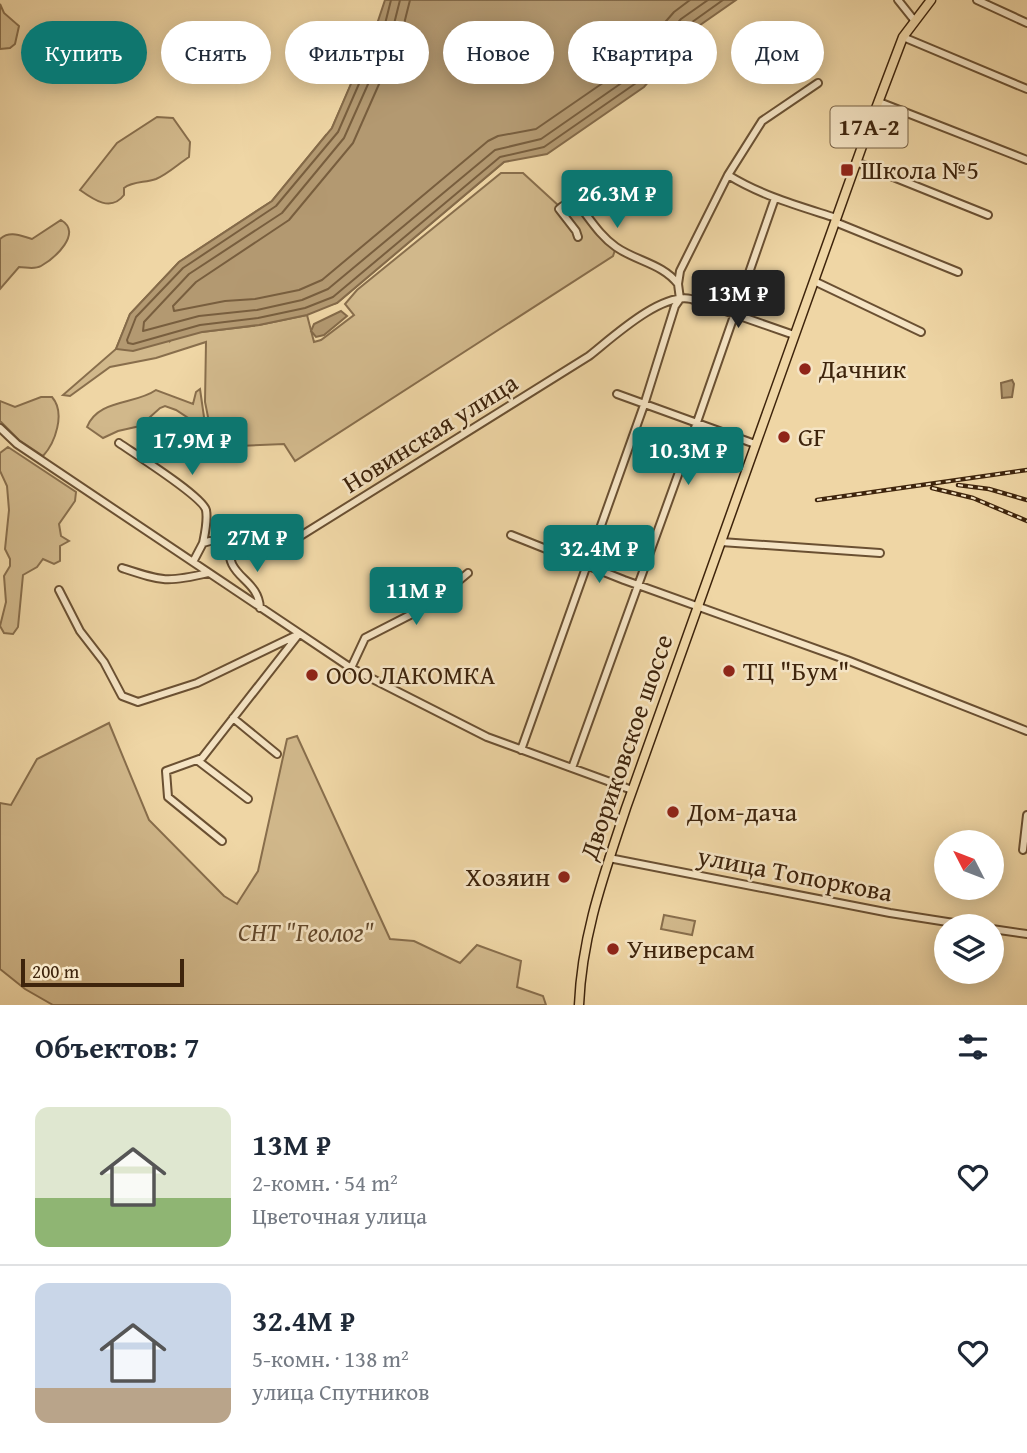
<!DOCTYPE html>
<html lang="ru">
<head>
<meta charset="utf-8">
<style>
	:root { --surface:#fff; --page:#f2f2f3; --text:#1f2937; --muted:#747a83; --line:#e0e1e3; --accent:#0f766e }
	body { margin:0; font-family:"Gentium Book Plus",serif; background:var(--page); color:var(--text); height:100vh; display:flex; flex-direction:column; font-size:26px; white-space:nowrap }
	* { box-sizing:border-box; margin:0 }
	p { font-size:23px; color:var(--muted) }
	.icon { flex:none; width:38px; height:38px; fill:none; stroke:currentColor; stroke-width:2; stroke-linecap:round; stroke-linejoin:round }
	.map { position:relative; height:1005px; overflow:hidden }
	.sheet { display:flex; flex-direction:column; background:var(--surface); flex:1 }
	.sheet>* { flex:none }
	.guide { position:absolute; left:21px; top:21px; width:985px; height:63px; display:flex; gap:14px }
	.needle { width:46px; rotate:312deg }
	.buttons { position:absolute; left:934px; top:830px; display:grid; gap:14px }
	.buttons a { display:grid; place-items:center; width:70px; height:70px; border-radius:50%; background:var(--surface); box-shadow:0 4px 18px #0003; font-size:35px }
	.scale { position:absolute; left:21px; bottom:18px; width:163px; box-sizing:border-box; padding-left:7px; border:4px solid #3e240c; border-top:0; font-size:19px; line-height:24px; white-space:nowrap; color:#3e240c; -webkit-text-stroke:5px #f5e4c4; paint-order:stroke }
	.price { position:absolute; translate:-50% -60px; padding:0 16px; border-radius:7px; background:var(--accent); color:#fff; font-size:23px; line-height:46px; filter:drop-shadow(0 2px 4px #0008) }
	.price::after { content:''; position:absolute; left:50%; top:42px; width:21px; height:16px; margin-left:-10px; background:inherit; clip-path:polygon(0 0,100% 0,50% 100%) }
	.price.selected { background:#222; color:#fff }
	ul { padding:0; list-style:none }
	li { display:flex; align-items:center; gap:21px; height:175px; padding:0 35px }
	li+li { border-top:2px solid var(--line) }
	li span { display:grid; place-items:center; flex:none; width:196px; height:140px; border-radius:14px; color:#555 }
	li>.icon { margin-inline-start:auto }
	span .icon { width:84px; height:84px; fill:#fffc; stroke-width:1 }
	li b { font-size:30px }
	h2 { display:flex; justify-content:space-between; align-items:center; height:84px; padding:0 35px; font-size:30px }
	.pill { padding:0 24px; border-radius:32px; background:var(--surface); box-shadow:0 4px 18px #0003; font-size:24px; line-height:63px }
	.pill.selected { background:var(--accent); color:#fff }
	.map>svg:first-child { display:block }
	.green { fill:#d1b88b; stroke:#886e4c; stroke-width:2 }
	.water { fill:#b39971; stroke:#846a49; stroke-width:2 }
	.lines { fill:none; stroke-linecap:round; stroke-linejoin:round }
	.shore { stroke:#785e3e; stroke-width:2 }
	.minor-casing { stroke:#6a5032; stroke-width:10 }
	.major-casing { stroke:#3e240c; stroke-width:11 }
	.minor { stroke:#f5e4c4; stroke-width:6 }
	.major { stroke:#efd6a5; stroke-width:8 }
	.rail-casing { stroke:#3e240c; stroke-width:4.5 }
	.rail { stroke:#f5e4c4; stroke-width:2; stroke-dasharray:5; stroke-linecap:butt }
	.poi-dot { fill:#8f2418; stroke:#f5e4c4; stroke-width:2.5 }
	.labels { text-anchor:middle; stroke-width:5; stroke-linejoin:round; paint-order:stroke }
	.shield { fill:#f5e4c4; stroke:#755e43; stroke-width:2 }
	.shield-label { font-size:24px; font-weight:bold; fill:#3e240c }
	.poi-label { font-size:26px; fill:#3e240c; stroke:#f5e4c4; text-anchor:start }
	.street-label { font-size:26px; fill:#3e240c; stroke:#f5e4c4 }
	.park-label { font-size:26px; font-style:italic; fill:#63492c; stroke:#f5e4c4 }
</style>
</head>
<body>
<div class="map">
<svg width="1027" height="1005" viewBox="0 0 1027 1005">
	<rect width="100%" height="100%" fill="#efd6a5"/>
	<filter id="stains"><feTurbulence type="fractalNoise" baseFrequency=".00286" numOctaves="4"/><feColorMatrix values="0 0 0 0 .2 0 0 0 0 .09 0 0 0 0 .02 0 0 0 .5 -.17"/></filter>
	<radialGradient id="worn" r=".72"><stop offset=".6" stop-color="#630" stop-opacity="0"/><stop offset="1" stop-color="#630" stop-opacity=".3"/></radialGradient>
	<path class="green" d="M0 4 4 13 19 26 15 44 10 48 0 49Z
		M375 30 392 53 403 94 440 130 474 144 432 191 390 229 374 259 413 221 492 157 504 162 337 303C303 313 274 313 239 310L237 320 224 312 199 306 188 296 172 289 165 296 159 319 167 324 170 341 187 321 202 332 259 325 307 315 314 342 321 340 354 315 345 304 357 290 501 173H523L559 206 576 207 600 237 615 250 613 256 295 461 284 444 214 447 205 402 206 342 156 358 110 367 70 396 63 395 116 349 130 314 179 262 272 201 326 135 331 138H348L354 129 355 121 370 113 366 95 356 90 348 98 332 128Z
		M157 117 173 118 190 142 189 157C178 164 168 174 156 179 145 183 133 181 124 188V195C111 212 94 200 80 190L117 143Z
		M61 220C83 233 55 258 41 266 34 270 26 267 19 267L0 289V239C10 230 21 236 32 239Z
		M200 389 205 424 199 425 176 410 165 406 160 408 140 426 118 431 103 438 87 427C98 399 135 405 156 390L193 404 196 392Z
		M41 397H52C66 413 55 443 43 456L19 440 0 421V401L15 407Z
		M8 447 76 492 75 501 59 524 61 536 69 541 60 546V561L54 564 43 559 37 567 23 575 18 627 13 634 4 633 0 626 6 602 4 576 10 566V559L5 549 9 510 7 486 0 471V453Z
		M109 723 149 820 224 896 237 904 258 871 287 739 297 736 390 939 414 941 460 963 477 945 521 961 517 987 543 996 546 1005H53L25 989 0 969V803L11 805 37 759Z
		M664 915 695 921 692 935 661 929Z"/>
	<path class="water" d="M385 0H736L693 30 644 87 547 154 504 162 337 303 307 315 259 325 202 332 133 351 116 349 130 314 179 262 272 201 332 128 378 21Z
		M341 311 347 316 324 335 316 337 311 331 314 324Z
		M1012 380 1014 384 1012 397 1002 398 1001 383Z"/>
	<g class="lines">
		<path class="shore" d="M391 0 385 24 338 132 276 206 183 268 136 317 127 340 128 343 133 344 200 325 258 318 305 308 333 297 500 157 544 147 639 81 688 25 723 0
			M400 0 393 28 344 138 282 213 189 274 144 322 143 331 199 316 257 310 302 300 328 289 495 150 541 139 633 75 681 19 708 0
			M410 0 402 32 353 143 289 220 196 282 173 306 174 311 225 301 255 299 299 290 322 280 488 141 498 136 536 129 626 67 674 12 690 0"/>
		<g class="minor-casing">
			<path id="minor" d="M898 0 914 20
				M977 0 1027 23
				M903 37 1027 89
				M879 102 1027 160
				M856 162 988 215
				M728 175C762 196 799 206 836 218
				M835 222 958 272
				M578 237 576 231 559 209C565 204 570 200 578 204 590 219 600 236 616 247 636 261 663 264 678 284
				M814 281 921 332
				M617 394 755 444
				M0 428 17 444 351 668 487 737 632 790
				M119 443C135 454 202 496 206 510 208 521 205 533 203 543
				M511 535 624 580 847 660 1027 731
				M230 540C223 579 258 576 260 608
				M721 542 880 553
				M193 562 203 543 210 541 294 540 589 356C612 338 661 292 691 299L794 335
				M122 568C162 581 166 583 208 573
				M59 590 80 631 104 662 122 696 138 702 197 683 299 634 202 758 166 771 168 797 222 841
				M351 668 365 638 410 615 417 607 450 588 468 573
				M233 718 277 754
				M521 750 644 405 675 306 680 299 678 284 680 271 728 175 762 121 818 83
				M197 760 248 799
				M572 768 696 425 775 198
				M1023 850 1027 815
				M609 858 890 913 973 926
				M992 929 1027 934"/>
		</g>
		<g class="major-casing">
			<path id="major" d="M579 1005C582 934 604 875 626 808L870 124 903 37 931 0"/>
		</g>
		<use href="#minor" class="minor"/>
		<use href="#major" class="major"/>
		<g class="rail-casing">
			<path id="rail" d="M958 485 989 489 1027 500
				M932 488 973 498 1027 521
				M817 500 1027 470"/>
		</g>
		<use href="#rail" class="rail"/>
	</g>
	<g class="poi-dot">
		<rect x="840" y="163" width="14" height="14" rx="3.5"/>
		<circle cx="805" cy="369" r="7"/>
		<circle cx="784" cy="437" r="7"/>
		<circle cx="729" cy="671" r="7"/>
		<circle cx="312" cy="675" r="7"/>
		<circle cx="673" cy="812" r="7"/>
		<circle cx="564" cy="877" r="7"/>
		<circle cx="613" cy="949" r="7"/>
	</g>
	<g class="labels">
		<rect class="shield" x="830.5" y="106.5" width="77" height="41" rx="5"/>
		<g class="shield-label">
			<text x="869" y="135">17А-2</text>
		</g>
		<g class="poi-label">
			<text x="861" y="179">Школа №5</text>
			<text x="819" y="378">Дачник</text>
			<text x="798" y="446">GF</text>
			<text x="743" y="680">ТЦ "Бум"</text>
			<text x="326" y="684">ООО ЛАКОМКА</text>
			<text x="687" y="821">Дом-дача</text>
			<text x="550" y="886" text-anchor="end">Хозяин</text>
			<text x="627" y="958">Универсам</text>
		</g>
		<g class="street-label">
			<text transform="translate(430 433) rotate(-32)" y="9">Новинская улица</text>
			<text transform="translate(626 747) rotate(-71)" y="9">Двориковское шоссе</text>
			<text transform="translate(795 874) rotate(11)" y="9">улица Топоркова</text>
		</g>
		<g class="park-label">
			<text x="306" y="941">СНТ "Геолог"</text>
		</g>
	</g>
	<rect width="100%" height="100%" filter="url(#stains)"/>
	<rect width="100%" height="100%" fill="url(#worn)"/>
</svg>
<div class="buttons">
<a><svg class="needle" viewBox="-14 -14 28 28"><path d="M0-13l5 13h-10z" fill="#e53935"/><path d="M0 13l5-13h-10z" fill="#747a83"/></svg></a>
<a><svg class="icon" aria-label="layers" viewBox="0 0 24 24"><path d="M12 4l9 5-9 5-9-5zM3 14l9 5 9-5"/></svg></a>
</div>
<div class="scale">200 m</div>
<b class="price" style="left:617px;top:230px">26.3M ₽</b>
<b class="price selected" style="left:738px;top:330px">13M ₽</b>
<b class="price" style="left:192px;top:477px">17.9M ₽</b>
<b class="price" style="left:688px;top:487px">10.3M ₽</b>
<b class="price" style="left:257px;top:574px">27M ₽</b>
<b class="price" style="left:599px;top:585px">32.4M ₽</b>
<b class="price" style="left:416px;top:627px">11M ₽</b>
<div class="guide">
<a class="pill selected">Купить</a>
<a class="pill">Снять</a>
<a class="pill">Фильтры</a>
<a class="pill">Новое</a>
<a class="pill">Квартира</a>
<a class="pill">Дом</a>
</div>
</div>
<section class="sheet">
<h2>Объектов: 7<svg class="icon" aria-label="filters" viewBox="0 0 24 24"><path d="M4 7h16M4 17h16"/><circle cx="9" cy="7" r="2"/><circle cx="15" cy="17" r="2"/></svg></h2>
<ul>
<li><span style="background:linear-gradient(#dfe7d0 65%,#8fb573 0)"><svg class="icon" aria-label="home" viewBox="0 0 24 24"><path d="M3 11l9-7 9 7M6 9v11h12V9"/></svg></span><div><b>13M ₽</b><p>2-комн. · 54 m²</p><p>Цветочная улица</p></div><svg class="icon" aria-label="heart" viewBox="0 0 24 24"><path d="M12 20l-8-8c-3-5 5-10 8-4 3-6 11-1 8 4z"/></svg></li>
<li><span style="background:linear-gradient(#c9d6e8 75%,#b9a48a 0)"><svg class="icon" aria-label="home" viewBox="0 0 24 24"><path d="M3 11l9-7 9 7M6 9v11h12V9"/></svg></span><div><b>32.4M ₽</b><p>5-комн. · 138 m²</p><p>улица Спутников</p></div><svg class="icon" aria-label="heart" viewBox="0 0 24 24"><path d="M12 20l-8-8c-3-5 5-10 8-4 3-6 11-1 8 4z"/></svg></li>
</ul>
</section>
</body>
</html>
